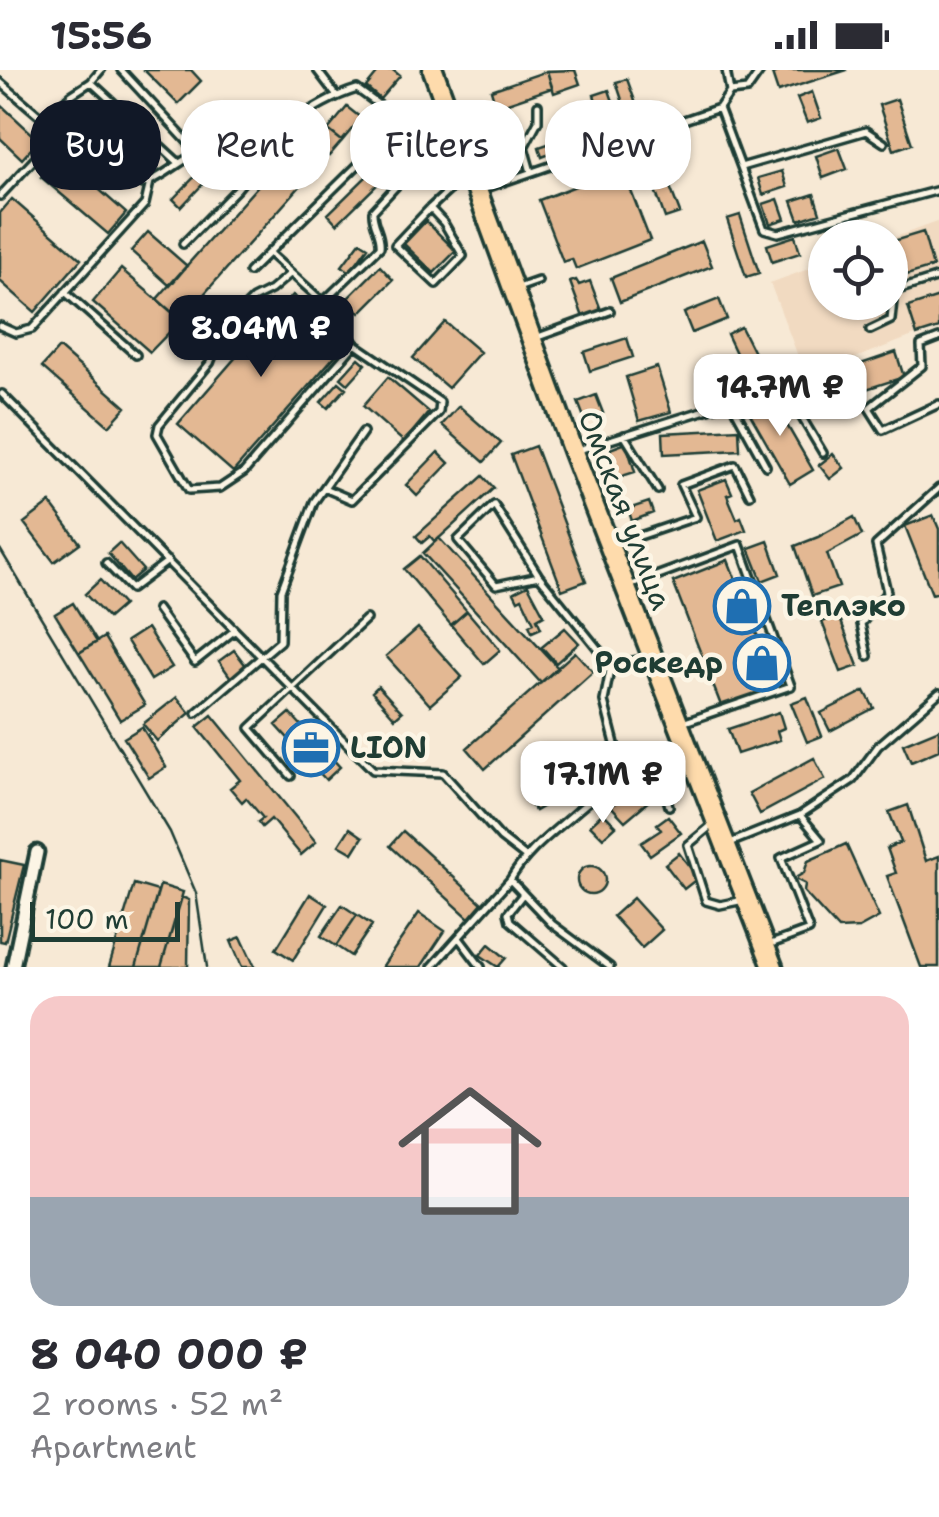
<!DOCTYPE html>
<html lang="en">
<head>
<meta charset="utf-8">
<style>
	:root { --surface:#fff; --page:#f7f7f7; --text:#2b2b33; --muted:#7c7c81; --accent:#111827 }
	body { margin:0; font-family:"Shantell Sans",sans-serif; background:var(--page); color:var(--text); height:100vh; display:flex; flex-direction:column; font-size:38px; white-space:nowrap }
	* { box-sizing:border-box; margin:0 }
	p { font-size:32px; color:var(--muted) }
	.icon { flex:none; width:55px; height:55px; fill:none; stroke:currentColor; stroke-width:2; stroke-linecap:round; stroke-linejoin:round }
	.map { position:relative; height:897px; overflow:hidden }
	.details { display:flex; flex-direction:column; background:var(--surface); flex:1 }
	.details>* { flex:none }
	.top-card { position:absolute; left:30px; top:30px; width:880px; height:90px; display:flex; gap:20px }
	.fabs { position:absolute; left:808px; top:150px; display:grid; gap:20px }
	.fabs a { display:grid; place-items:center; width:100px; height:100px; border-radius:50%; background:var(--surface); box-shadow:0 2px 8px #0004; font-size:50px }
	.scale { position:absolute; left:30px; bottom:25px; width:150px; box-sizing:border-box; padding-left:10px; border:5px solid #1f3d34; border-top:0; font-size:28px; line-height:35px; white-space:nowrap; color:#1f3d34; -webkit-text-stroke:8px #fcf5e5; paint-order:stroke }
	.price { position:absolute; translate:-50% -85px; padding:0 22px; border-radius:20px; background:#fff; color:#222; font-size:32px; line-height:65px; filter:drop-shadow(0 2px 5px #0008) }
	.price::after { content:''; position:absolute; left:50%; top:60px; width:30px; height:22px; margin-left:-15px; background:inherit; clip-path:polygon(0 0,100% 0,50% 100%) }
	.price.active { background:var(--accent); color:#fff }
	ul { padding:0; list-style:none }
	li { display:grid; align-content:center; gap:20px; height:530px; padding:0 30px }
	li span { display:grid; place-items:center; height:310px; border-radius:30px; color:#555 }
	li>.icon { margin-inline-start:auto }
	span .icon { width:180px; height:180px; fill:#fffc; stroke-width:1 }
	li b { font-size:42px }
	.pill { padding:0 35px; border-radius:40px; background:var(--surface); box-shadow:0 2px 8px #0004; font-size:35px; line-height:90px }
	.pill.active { background:var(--accent); color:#fff }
	.status { display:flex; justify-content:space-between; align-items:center; height:70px; padding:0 50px; background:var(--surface); direction:ltr }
	.status svg { height:28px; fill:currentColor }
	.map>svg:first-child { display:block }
	.built { fill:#f1dac1 }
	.building { fill:#e3b893; stroke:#1f3d34; stroke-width:2.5 }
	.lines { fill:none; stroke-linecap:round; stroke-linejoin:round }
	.service-casing { stroke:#1f3d34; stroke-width:12 }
	.minor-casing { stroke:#1f3d34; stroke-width:19 }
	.primary-casing { stroke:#1f3d34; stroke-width:25 }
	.service { stroke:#fcf5e5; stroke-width:5 }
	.minor { stroke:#fcf5e5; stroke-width:11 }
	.primary { stroke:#fedbac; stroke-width:18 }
	.rail { stroke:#1f3d34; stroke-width:2.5 }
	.labels { text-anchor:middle; stroke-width:9; stroke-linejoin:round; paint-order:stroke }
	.street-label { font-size:30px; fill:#1f3d34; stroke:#fcf5e5 }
	.poi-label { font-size:30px; font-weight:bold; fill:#1f3d34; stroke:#fcf5e5; text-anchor:start }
</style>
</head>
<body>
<div class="status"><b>15:56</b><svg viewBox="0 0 49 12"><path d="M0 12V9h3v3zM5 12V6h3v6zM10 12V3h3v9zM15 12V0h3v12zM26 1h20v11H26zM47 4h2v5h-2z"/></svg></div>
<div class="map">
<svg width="939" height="897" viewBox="0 0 939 897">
	<rect width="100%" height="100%" fill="#f7e9d5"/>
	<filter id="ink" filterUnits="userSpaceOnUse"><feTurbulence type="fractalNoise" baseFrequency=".01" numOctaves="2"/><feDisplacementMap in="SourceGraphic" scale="20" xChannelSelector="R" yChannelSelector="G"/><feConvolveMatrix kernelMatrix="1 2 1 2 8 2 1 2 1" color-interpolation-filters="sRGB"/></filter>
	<g filter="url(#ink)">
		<path class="built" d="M939 151V256L806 307 770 213 825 193V232H890V169Z"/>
		<path class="building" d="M144 0H191L201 11 178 34Z
			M380 0H393L400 6 380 29 366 17Z
			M575 0 580 14 554 23 547 1Z
			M783 0H847L778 22 772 4Z
			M547 1 552 18 496 37 491 20Z
			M627 9 639 42 627 45 616 12Z
			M609 20 623 60 608 65 594 25Z
			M812 22 821 48 807 53 797 28Z
			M897 29 912 74 894 80 879 35Z
			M0 34 39 70 22 89 0 68Z
			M347 37 361 48 342 71 328 60Z
			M322 55 342 71 329 86 310 70Z
			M565 68 568 77 542 87 539 77Z
			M839 78 847 99 823 108 816 86Z
			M286 84 310 105 181 250 157 229Z
			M60 85 126 143 108 164 41 107Z
			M211 90 219 97 181 137 173 129Z
			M373 100 382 110 337 154 328 144Z
			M664 101 680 143 665 148 650 106Z
			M782 101 787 117 763 125 758 108Z
			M607 104 610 114 626 108 650 170 576 199 572 189 563 192 539 130Z
			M814 124 820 143 799 150 792 131Z
			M12 129 81 189 35 242 0 211V143Z
			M778 129 785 149 770 154 763 134Z
			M740 145 759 203 746 207 727 149Z
			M426 151 456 181 434 203 404 174Z
			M148 162 187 196 170 216 131 181Z
			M923 162 933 197 890 210V188L893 187 890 172Z
			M795 166 800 183 772 192 767 175Z
			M702 171 712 196 620 232 611 208Z
			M360 172 368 177 350 202 342 196Z
			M380 196 393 210 360 243 347 229Z
			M121 199 181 250 150 282 93 232Z
			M576 210 579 215 590 211 601 240 583 247 570 212Z
			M293 225 347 272 233 402 178 354 236 287 221 273 247 243 264 258Z
			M939 227V258L917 265 908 237Z
			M719 229 727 249 692 263 684 243Z
			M445 252 480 282 448 318 413 288Z
			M741 257 757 289 742 296 727 264Z
			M627 268 633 287 590 301 584 282Z
			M59 278 126 337 109 356 42 297Z
			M896 282 904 307 854 323 846 299Z
			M359 288 366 294 348 314 341 308Z
			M657 297 671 342 639 351 626 307Z
			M388 307 429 342 404 372 363 336Z
			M339 312 346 318 328 338 321 332Z
			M769 324 813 400 790 414 746 337Z
			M596 325 603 343 585 350 578 332Z
			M459 336 501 373 484 392 442 355Z
			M739 359 740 380 664 384 663 363Z
			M626 373 635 402 619 407 610 379Z
			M535 376 586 511 562 520 511 385Z
			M438 382 449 393 417 426 406 415Z
			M833 384 844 398 830 409 819 395Z
			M483 406 494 418 435 472 430 466 422 473 416 466Z
			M726 409 732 423 727 425 737 449 741 447 746 460 717 471 697 420Z
			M649 432 653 443 632 451 628 439Z
			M50 433 80 473 54 492 24 453Z
			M933 445 939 459V522L932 524 905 456Z
			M854 447 862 465 827 484 839 517 812 526 795 476 818 467Z
			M439 468 558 598 541 613 423 483Z
			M768 471 780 504 762 511 749 478Z
			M119 473 143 500 131 510 108 483Z
			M420 486 467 541 451 555 404 499Z
			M728 490 777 616 722 638 673 512Z
			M100 510 123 535 108 548 85 524Z
			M528 515 544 545 537 549 541 558 532 562 529 555 534 553 522 528 518 530 514 522Z
			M73 533 97 572 79 583 55 544Z
			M467 541 500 580 484 594 451 555Z
			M839 546 858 596 841 602 822 552Z
			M147 558 172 597 151 610 127 571Z
			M418 558 462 607 430 635 386 586Z
			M565 558 579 573 556 593 542 577Z
			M104 567 145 635 120 650 79 583Z
			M234 580 247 597 231 608 219 591Z
			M575 582 593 602 485 699 467 678Z
			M378 616 402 642 395 648 372 622Z
			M865 621 874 638 830 661 821 643Z
			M177 627 190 643 157 671 143 654Z
			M807 627 822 666 807 672 791 633Z
			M779 642 784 658 777 661 780 670 737 684 728 659Z
			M290 643 310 665 316 659 336 681 330 686 340 697 326 710 276 655Z
			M212 645 316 772 301 785 271 749 262 757 258 752 263 748 246 728 242 732 230 718 240 710 197 657Z
			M142 657 166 697 149 708 124 668Z
			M939 659V680L911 692 903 674Z
			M814 688 825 709 760 744 749 723Z
			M562 698 574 718 535 741 523 722Z
			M644 708 657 724 625 751 611 736Z
			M908 735 926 791 939 786V897H921L887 806 896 803 887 778 901 772 889 742Z
			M603 743 616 756 603 768 590 755Z
			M668 746 681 763 650 785 641 773 661 760 657 754Z
			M350 758 363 767 353 783 339 775Z
			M403 761 482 833 469 848 390 776Z
			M846 774 879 847 859 858 838 859 804 822 805 814 797 810V807L804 803 808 791Z
			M679 783 698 808 684 819 665 794Z
			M0 790 24 795 5 872 0 871Z
			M577 810a14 14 0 1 1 28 0a14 14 0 1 1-28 0Z
			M134 814 158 821 136 897H109Z
			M160 815 183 822 161 897H136Z
			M310 824 327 835 293 890 276 879Z
			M182 827 189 830 188 897H161Z
			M633 828 662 860 642 878 613 846Z
			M342 835 357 845 336 876 321 866Z
			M419 843 445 861 421 897H382Z
			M357 845 372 855 351 886 336 876Z
			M241 867 255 897H242L231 871Z
			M489 874 506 888 498 897 480 885Z"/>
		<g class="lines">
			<g class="service-casing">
				<path id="service" d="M101 0 91 12 179 93
					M121 0 197 82
					M317 0 336 25
					M0 12C44 49 89 92 143 114 166 107 182 87 205 80 222 75 244 80 260 72 293 54 320 30 357 19L459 93
					M730 22 747 20 761 0
					M719 38 764 159 778 163 939 120
					M45 50 71 25 91 12
					M741 97 866 61 884 73
					M531 102 524 77 538 51V35
					M480 120 719 38 730 22 726 0
					M0 126 60 62
					M430 138 395 175 436 214 463 186 444 153 430 138 468 103
					M183 174 238 118 275 73 272 64
					M269 183 323 232 355 274 440 332 439 342 352 430 324 418
					M249 202 371 82 430 71
					M291 203 271 220 253 229 223 259 210 293 159 355 157 364 189 420 220 418 244 402 355 274
					M518 218 538 211
					M65 222 136 285
					M323 232 380 177C382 164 372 155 373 141L434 75
					M0 256 16 263 32 259 145 134 150 112
					M870 260 891 250 894 221 939 207
					M538 267 610 241
					M939 268 921 275 922 296 869 338 883 360 939 334
					M2 324 373 700 443 703 501 768 524 786
					M731 332 780 311 823 383
					M624 365 658 420
					M575 381 731 332 766 396
					M613 475 696 447 681 415 735 395 750 425
					M106 493 131 519 168 491
					M539 506 494 435 458 470 496 515 539 506 611 595 650 588
					M629 516 740 475 791 616 682 653
					M157 539 195 592 235 560
					M868 586 861 554 887 522 876 475 939 418
					M611 595 604 631 622 701
					M196 643 280 571 281 521 314 432 363 362
					M650 685 660 703 669 736
					M291 706 250 658 366 549
					M712 755 688 775 706 831 720 835 744 830
					M730 773 800 745 853 710 878 676 939 623
					M523 824 508 843 510 851 563 897
					M459 868 481 897
					M768 875 809 860 781 788 821 770 800 745
					M432 897 510 810
					M610 897 552 854 510 810C527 781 551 764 576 742 614 711 634 690 682 673"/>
			</g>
			<g class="minor-casing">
				<path id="minor" d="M13 897 37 782"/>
			</g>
			<g class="primary-casing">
				<path id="primary" d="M433 0 573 382 773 897"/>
			</g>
			<use href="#service" class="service"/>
			<use href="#minor" class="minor"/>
			<use href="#primary" class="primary"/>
			<path class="rail" d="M0 479 170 762 196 823 207 897"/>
		</g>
	</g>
	<defs>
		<g id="shop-ring" transform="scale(2.875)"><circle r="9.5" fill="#fcf5e5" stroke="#1f6fb2" stroke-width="1.5"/><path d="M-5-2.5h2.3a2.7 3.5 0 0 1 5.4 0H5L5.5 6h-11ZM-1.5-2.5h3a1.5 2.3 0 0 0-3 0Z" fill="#1f6fb2"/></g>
		<g id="office-ring" transform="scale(2.875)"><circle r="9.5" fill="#fcf5e5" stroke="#1f6fb2" stroke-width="1.5"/><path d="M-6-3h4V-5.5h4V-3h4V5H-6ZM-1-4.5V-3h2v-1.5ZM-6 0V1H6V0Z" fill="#1f6fb2"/></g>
	</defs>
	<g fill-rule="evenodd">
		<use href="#shop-ring" x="742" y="536"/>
		<use href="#shop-ring" x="762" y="593"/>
		<use href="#office-ring" x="311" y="678"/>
	</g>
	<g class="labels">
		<g class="street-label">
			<text transform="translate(625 440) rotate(69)" y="10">Омская улица</text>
		</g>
		<g class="poi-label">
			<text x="781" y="546">Теплэко</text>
			<text x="723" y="603" text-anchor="end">Роскедр</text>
			<text x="350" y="688">LION</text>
		</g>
	</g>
</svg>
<div class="fabs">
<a><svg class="icon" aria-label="locate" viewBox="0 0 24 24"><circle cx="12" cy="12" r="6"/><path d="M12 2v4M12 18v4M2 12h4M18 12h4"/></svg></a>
</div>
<div class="scale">100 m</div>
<b class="price active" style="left:261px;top:310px">8.04M ₽</b>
<b class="price" style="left:780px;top:369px">14.7M ₽</b>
<b class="price" style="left:603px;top:756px">17.1M ₽</b>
<div class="top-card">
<a class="pill active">Buy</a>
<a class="pill">Rent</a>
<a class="pill">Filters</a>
<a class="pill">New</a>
</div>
</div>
<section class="details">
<ul>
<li><span style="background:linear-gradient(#f6c9c9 65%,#9aa5b1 0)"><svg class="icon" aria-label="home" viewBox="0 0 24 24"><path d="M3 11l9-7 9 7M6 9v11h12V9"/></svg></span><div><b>8 040 000 ₽</b><p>2 rooms · 52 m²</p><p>Apartment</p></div></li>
</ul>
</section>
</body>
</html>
